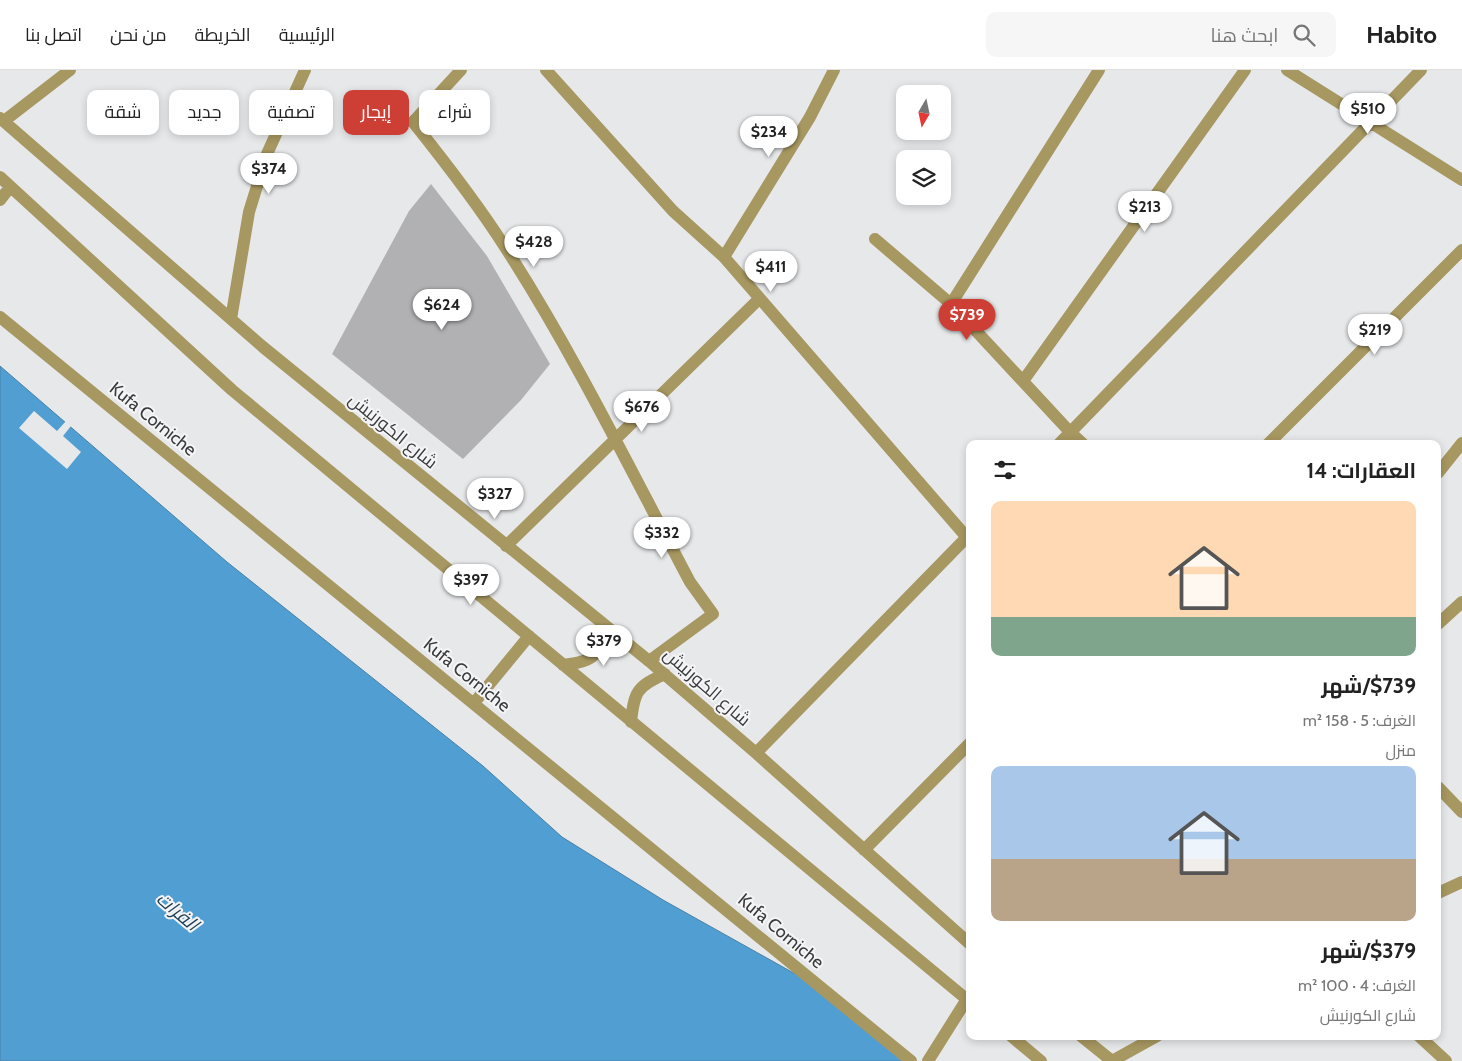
<!DOCTYPE html>
<html lang="ar">
<head>
<meta charset="utf-8">
<style>
	:root { --surface:#fff; --page:#f6f6f6; --text:#222; --muted:#767676; --line:#e0e0e0; --accent:#cd3f35 }
	body { margin:0; font-family:Cabin,Cairo,sans-serif; background:var(--page); color:var(--text); direction:rtl; height:100vh; display:flex; flex-direction:column; font-size:19px; white-space:nowrap }
	* { box-sizing:border-box; margin:0 }
	p { font-size:16px; color:var(--muted) }
	.icon { flex:none; width:28px; height:28px; fill:none; stroke:currentColor; stroke-width:2; stroke-linecap:round; stroke-linejoin:round }
	.map { position:relative; flex:1; overflow:hidden; direction:ltr }
	.details { position:absolute; left:966px; top:370px; width:475px; height:600px; display:flex; flex-direction:column; background:var(--surface); border-radius:10px; box-shadow:0 2px 8px #0003; direction:rtl }
	.details>* { flex:none }
	.hud { position:absolute; left:15px; top:20px; width:475px; height:45px; direction:rtl; display:flex; gap:10px }
	.needle { width:32px; rotate:189deg }
	.fabs { position:absolute; left:896px; top:15px; display:grid; gap:10px }
	.fabs a { display:grid; place-items:center; width:55px; height:55px; border-radius:10px; background:var(--surface); box-shadow:0 2px 8px #0003; font-size:25px }
	.price { position:absolute; translate:-50% -42px; padding:0 11px; border-radius:18px; background:#fff; color:#222; font-size:16px; line-height:32px; filter:drop-shadow(0 1px 2px #0008) }
	.price::after { content:''; position:absolute; left:50%; top:30px; width:15px; height:11px; margin-left:-8px; background:inherit; clip-path:polygon(0 0,100% 0,50% 100%) }
	.price.selected { background:var(--accent); color:#fff }
	ul { padding:0; list-style:none }
	li { display:grid; align-content:center; gap:10px; height:265px; padding:0 25px }
	li span { display:grid; place-items:center; height:155px; border-radius:10px; color:#555 }
	li>.icon { margin-inline-start:auto }
	span .icon { width:90px; height:90px; fill:#fffc; stroke-width:1 }
	li b { font-size:21px }
	h2 { display:flex; justify-content:space-between; align-items:center; height:60px; padding:0 25px; font-size:21px }
	.chip { padding:0 18px; border-radius:10px; background:var(--surface); box-shadow:0 2px 8px #0003; font-size:18px; line-height:45px }
	.chip.selected { background:var(--accent); color:#fff }
	header { display:flex; align-items:center; gap:30px; box-sizing:border-box; height:70px; padding:0 25px; background:var(--surface); border-bottom:1px solid var(--line) }
	header strong { font-size:24px }
	nav { display:flex; gap:28px; margin-inline-start:auto; font-size:18px }
	.search { width:350px; height:45px; background:var(--page); display:flex; align-items:center; gap:12px; box-sizing:border-box; padding:0 18px; border-radius:10px; color:var(--muted); font-size:19px }
	.map>svg:first-child { display:block }
	.water { fill:#519ed3; stroke:#4a80a5 }
	.pier { fill:#e7e8ea }
	.building { fill:#b1b1b3 }
	.lines { fill:none; stroke-linecap:round; stroke-linejoin:round }
	.minor { stroke:#a79760; stroke-width:12 }
	.labels { text-anchor:middle; stroke-width:4; stroke-linejoin:round; paint-order:stroke }
	.street-label { font-size:18px; fill:#393a3a; stroke:#f5f5f7 }
	.water-label { font-size:19px; font-style:italic; fill:#1c3d54; stroke:#f5f5f7 }
</style>
</head>
<body>
<header>
<strong>Habito</strong>
<div class="search"><svg class="icon" aria-label="search" viewBox="0 0 24 24"><circle cx="10" cy="10" r="6"/><path d="M15 15l6 6"/></svg>ابحث هنا</div>
<nav><a>الرئيسية</a><a>الخريطة</a><a>من نحن</a><a>اتصل بنا</a></nav>
</header>
<div class="map">
<svg width="1462" height="991" viewBox="0 0 1462 991">
	<rect width="100%" height="100%" fill="#e7e8ea"/>
	<path class="water" d="M0 296 227 492 483 696 562 767 663 830 799 906 905 991H0Z"/>
	<path class="pier" d="M34 341 57 361 66 351 71 356 63 366 81 382 67 399 19 358Z"/>
	<path class="building" d="M431 114 487 186 550 294 521 330 463 389 332 284 409 141Z"/>
	<g class="lines">
		<path class="minor" d="M461 0 413 52C445 92 477 133 505 177 574 284 630 399 690 512L713 544 649 591
			M546 0 673 141 724 187 970 471
			M1287 0 1462 110
			M0 48 263 277 649 591 756 683 970 874
			M4 51 70 0
			M0 107 232 320 970 932
			M0 130 10 117
			M875 169 951 234 1070 362 1083 374
			M724 187 810 47 834 0
			M951 234 1099 0
			M0 247 911 991
			M231 249 249 142 267 84 305 0
			M1023 311 1245 0
			M1059 374 1421 0
			M1268 374 1462 180
			M1438 403 1462 373
			M506 476 759 229
			M1438 554 1462 532
			M563 595C595 591 599 587 604 555
			M474 633 529 566
			M631 652C634 622 637 616 665 604
			M756 683 970 464
			M1438 717 1462 742
			M864 780 970 673
			M1438 823 1462 812
			M1011 966 1041 991
			M1081 966 1112 991
			M1419 966 1446 991
			M928 991 967 929
			M1112 991 1157 966"/>
	</g>
	<g class="labels">
		<g class="street-label">
			<text transform="translate(153 349) rotate(39)" y="6">Kufa Corniche</text>
			<text transform="translate(393 361) rotate(39)" y="6">شارع الكورنيش</text>
			<text transform="translate(467 605) rotate(39)" y="6">Kufa Corniche</text>
			<text transform="translate(707 617) rotate(41)" y="6">شارع الكورنيش</text>
			<text transform="translate(781 861) rotate(40)" y="6">Kufa Corniche</text>
		</g>
		<g class="water-label">
			<text transform="translate(178 841) rotate(40)" y="7">الفرات</text>
		</g>
	</g>
</svg>
<div class="fabs">
<a><svg class="needle" viewBox="-14 -14 28 28"><path d="M0-13l5 13h-10z" fill="#e53935"/><path d="M0 13l5-13h-10z" fill="#767676"/></svg></a>
<a><svg class="icon" aria-label="layers" viewBox="0 0 24 24"><path d="M12 4l9 5-9 5-9-5zM3 14l9 5 9-5"/></svg></a>
</div>
<b class="price" style="left:1368px;top:65px">$510</b>
<b class="price" style="left:769px;top:88px">$234</b>
<b class="price" style="left:269px;top:125px">$374</b>
<b class="price" style="left:1145px;top:163px">$213</b>
<b class="price" style="left:534px;top:198px">$428</b>
<b class="price" style="left:771px;top:223px">$411</b>
<b class="price" style="left:442px;top:261px">$624</b>
<b class="price selected" style="left:967px;top:271px">$739</b>
<b class="price" style="left:1375px;top:286px">$219</b>
<b class="price" style="left:642px;top:363px">$676</b>
<b class="price" style="left:495px;top:450px">$327</b>
<b class="price" style="left:662px;top:489px">$332</b>
<b class="price" style="left:471px;top:536px">$397</b>
<b class="price" style="left:604px;top:597px">$379</b>
<div class="hud">
<a class="chip">شراء</a>
<a class="chip selected">إيجار</a>
<a class="chip">تصفية</a>
<a class="chip">جديد</a>
<a class="chip">شقة</a>
</div>
<section class="details">
<h2>العقارات: 14<svg class="icon" aria-label="filters" viewBox="0 0 24 24"><path d="M4 7h16M4 17h16"/><circle cx="9" cy="7" r="2"/><circle cx="15" cy="17" r="2"/></svg></h2>
<ul>
<li><span style="background:linear-gradient(#ffd9b3 75%,#7fa58c 0)"><svg class="icon" aria-label="home" viewBox="0 0 24 24"><path d="M3 11l9-7 9 7M6 9v11h12V9"/></svg></span><div><b>$739/شهر</b><p>الغرف: 5 · 158 m²</p><p>منزل</p></div></li>
<li><span style="background:linear-gradient(#a9c7e8 60%,#b9a48a 0)"><svg class="icon" aria-label="home" viewBox="0 0 24 24"><path d="M3 11l9-7 9 7M6 9v11h12V9"/></svg></span><div><b>$379/شهر</b><p>الغرف: 4 · 100 m²</p><p>شارع الكورنيش</p></div></li>
</ul>
</section>
</div>
</body>
</html>
